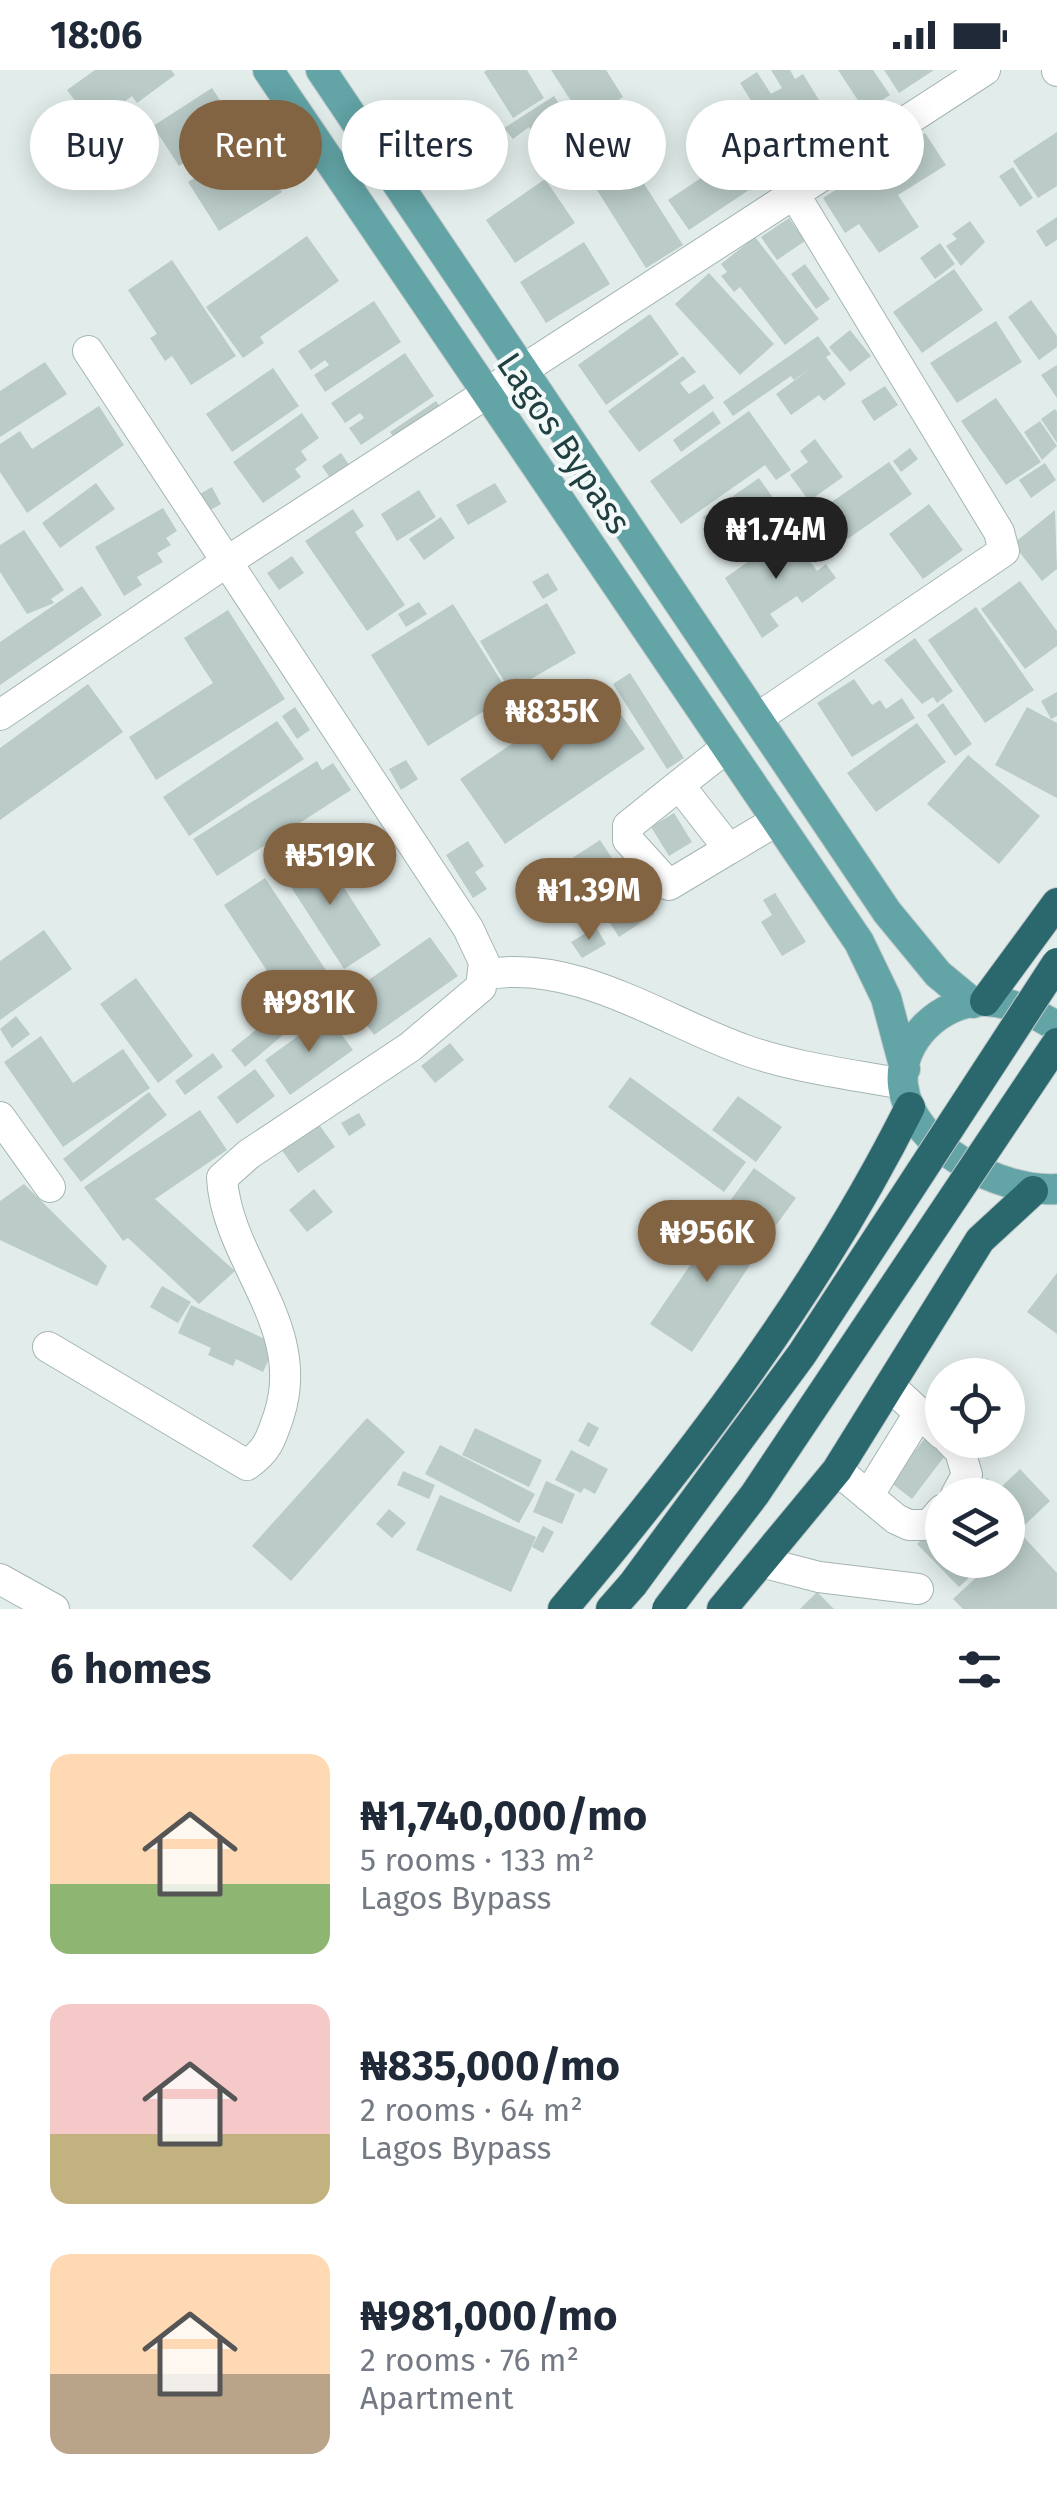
<!DOCTYPE html>
<html lang="en">
<head>
<meta charset="utf-8">
<style>
	:root { --surface:#fff; --page:#f2f2f3; --text:#1f2937; --muted:#747a83; --accent:#836442 }
	body { margin:0; font-family:"Fira Sans",sans-serif; background:var(--page); color:var(--text); height:100vh; display:flex; flex-direction:column; font-size:38px; white-space:nowrap }
	* { box-sizing:border-box; margin:0 }
	p { font-size:32px; color:var(--muted) }
	.icon { flex:none; width:55px; height:55px; fill:none; stroke:currentColor; stroke-width:2; stroke-linecap:round; stroke-linejoin:round }
	.map { position:relative; height:1539px; overflow:hidden }
	.details { display:flex; flex-direction:column; background:var(--surface); flex:1 }
	.details>* { flex:none }
	.top-card { position:absolute; left:30px; top:30px; width:998px; height:90px; display:flex; gap:20px }
	.controls { position:absolute; left:925px; top:1288px; display:grid; gap:20px }
	.controls a { display:grid; place-items:center; width:100px; height:100px; border-radius:50%; background:var(--surface); box-shadow:0 5px 25px #0003; font-size:50px }
	.price { position:absolute; translate:-50% -85px; padding:0 22px; border-radius:35px; background:var(--accent); color:#fff; font-size:32px; line-height:65px; filter:drop-shadow(0 2px 5px #0008) }
	.price::after { content:''; position:absolute; left:50%; top:60px; width:30px; height:22px; margin-left:-15px; background:inherit; clip-path:polygon(0 0,100% 0,50% 100%) }
	.price.selected { background:#222; color:#fff }
	ul { padding:0; list-style:none }
	li { display:flex; align-items:center; gap:30px; height:250px; padding:0 50px }
	li span { display:grid; place-items:center; flex:none; width:280px; height:200px; border-radius:20px; color:#555 }
	li>.icon { margin-inline-start:auto }
	span .icon { width:120px; height:120px; fill:#fffc; stroke-width:1 }
	li b { font-size:42px }
	h2 { display:flex; justify-content:space-between; align-items:center; height:120px; padding:0 50px; font-size:42px }
	.pill { padding:0 35px; border-radius:45px; background:var(--surface); box-shadow:0 5px 25px #0003; font-size:35px; line-height:90px }
	.pill.selected { background:var(--accent); color:#fff }
	.status { display:flex; justify-content:space-between; align-items:center; height:70px; padding:0 50px; background:var(--surface); direction:ltr }
	.status svg { height:28px; fill:currentColor }
	.map>svg:first-child { display:block }
	.building { fill:#bacbc8 }
	.lines { fill:none; stroke-linecap:round; stroke-linejoin:round }
	.minor-casing { stroke:#a4b5b4; stroke-width:32 }
	.major-casing { stroke:#c1c9ca; stroke-width:32 }
	.highway-casing { stroke:#c1c9ca; stroke-width:32 }
	.minor { stroke:#fff; stroke-width:30 }
	.major { stroke:#63a4a6; stroke-width:30 }
	.highway { stroke:#2a686e; stroke-width:30 }
	.highway-bridge-casing { stroke:#c1c9ca; stroke-width:32; stroke-linecap:butt }
	.highway-bridge { stroke:#2a686e; stroke-width:30 }
	.labels { text-anchor:middle; stroke-width:8; stroke-linejoin:round; paint-order:stroke }
	.street-label { font-size:35px; fill:#203f40; stroke:#f2f9f8 }
</style>
</head>
<body>
<div class="status"><b>18:06</b><svg viewBox="0 0 49 12"><path d="M0 12V9h3v3zM5 12V6h3v6zM10 12V3h3v9zM15 12V0h3v12zM26 1h20v11H26zM47 4h2v5h-2z"/></svg></div>
<div class="map">
<svg width="1057" height="1539" viewBox="0 0 1057 1539">
	<rect width="100%" height="100%" fill="#e2edeb"/>
	<path class="building" d="M95 0H171L175 5 137 33 132 26 93 55 67 20Z
		M487 0H527L544 28 513 48 484 2Z
		M551 0H606L623 27 584 51Z
		M771 0H790L795 9 803 4 842 67 792 97 740 13 757 2 771 24 782 18Z
		M838 0H873L890 25 865 41Z
		M884 0H934L899 23Z
		M212 18 238 58 179 96 153 56Z
		M554 26 583 70 550 91 529 57 513 69 504 58Z
		M492 43 503 61 452 93 441 74Z
		M606 46 620 71 601 83 586 58Z
		M1057 62V116L1038 128 1013 91Z
		M925 63 946 95 898 125 919 157 879 183 859 154 845 163 823 128Z
		M113 65 123 81 105 92 95 76Z
		M250 73 282 122 219 161 188 112Z
		M746 78 767 108 689 160 668 130Z
		M1013 97 1033 128 1020 137 999 106Z
		M634 98 683 175 646 198 597 120Z
		M545 109 575 153 515 193 486 150Z
		M1057 147V170L1046 177 1036 161Z
		M789 148 805 171 777 190 761 167Z
		M970 151 985 172 961 196 946 176 957 169 952 164Z
		M307 166 339 211 260 267 264 273 243 288 206 237Z
		M755 167 819 249 785 275 740 217 734 222 721 206 727 202 721 194Z
		M584 172 610 214 546 253 520 212Z
		M940 173 955 194 935 209 920 188Z
		M172 190 236 286 191 315 172 286 165 291 150 268 157 264 128 220Z
		M805 194 830 229 816 239 791 204Z
		M954 199 983 240 922 283 893 242Z
		M709 203 774 274 740 305 675 234Z
		M1031 230 1057 266V277L1039 290 1008 247Z
		M374 231 401 272 325 322 314 305 329 295 325 290 311 300 298 281Z
		M650 244 679 284 606 335 578 295Z
		M996 251 1022 292 957 333 930 293Z
		M850 260 871 286 850 302 829 277Z
		M818 266 831 284 826 287 846 314 824 331 819 325 791 345 776 324 814 296 794 310 791 306 733 346 723 332Z
		M405 283 434 326 361 375 349 358 364 348 360 343 345 353 331 333Z
		M683 286 696 302 680 313 689 324 704 314 714 328 639 382 608 341Z
		M45 292 67 324 0 367V321Z
		M1057 295V328L1041 305Z
		M273 298 299 336 232 382 206 344Z
		M885 316 898 335 874 351 861 331Z
		M996 328 1041 392 1006 415 961 351Z
		M436 331 445 344 399 374 390 362Z
		M99 336 124 375 27 443 0 402V374L20 361 32 379Z
		M1055 339 1057 342V373L1041 349Z
		M713 341 721 353 681 382 673 370Z
		M749 341 791 400 776 410 765 395 681 454 650 411Z
		M302 343 319 368 301 381 307 390 295 399 301 407 263 433 233 392Z
		M1040 351 1057 376 1042 390 1024 362Z
		M815 369 843 407 809 431 790 405 808 392 800 381Z
		M910 378 918 389 901 402 893 391Z
		M341 383 352 399 332 411 322 396Z
		M889 392 912 424 826 484 803 452Z
		M1045 393 1056 410 1031 428 1019 410Z
		M759 408 782 440 726 480 703 447Z
		M96 413 115 439 60 478 42 453Z
		M495 413 507 432 468 455 456 435Z
		M212 417 221 434 207 442 198 425Z
		M419 420 436 447 397 471 381 444Z
		M929 434 963 480 923 509 889 464Z
		M163 438 177 461 166 468 171 475 157 483 163 492 137 507 142 515 124 526 95 477Z
		M353 439 364 456 355 462 405 535 367 561 305 471Z
		M1055 440 1057 499 1042 511 1013 474Z
		M441 447 455 468 424 490 409 469Z
		M24 460 64 520 51 529 54 533 27 544 0 502V475Z
		M789 463 817 501 826 494 836 508 802 533 797 526 770 544 779 556 762 568 725 508Z
		M292 486 304 503 279 520 267 503Z
		M548 503 558 520 543 529 532 512Z
		M1020 511 1057 561V576L1025 599 981 539Z
		M82 516 102 545 0 615V572Z
		M419 532 427 544 406 557 398 544Z
		M547 533 576 583 510 621 480 571Z
		M453 534 510 625 428 676 371 585Z
		M976 537 1034 620 985 653 928 570Z
		M228 540 285 629 156 710 129 667 213 613 184 568Z
		M915 568 953 621 937 633 933 627 922 634 884 590Z
		M630 603 684 688 667 699 613 614Z
		M854 609 872 635 880 630 886 639 902 628 915 648 852 687 817 633Z
		M88 614 123 662 0 750V678Z
		M600 614 645 679 505 774 460 709Z
		M1057 622V646L1051 649 1041 631Z
		M943 633 972 674 955 686 927 645Z
		M295 637 310 660 297 669 282 646Z
		M1027 637 1057 653V728L995 695Z
		M277 651 304 689 189 766 163 727Z
		M917 653 946 692 876 742 847 703Z
		M968 685 1040 746 999 794 927 734Z
		M406 690 418 709 401 720 389 699Z
		M317 691 322 700 333 693 351 720 217 806 193 769Z
		M674 743 692 772 669 786 651 757Z
		M600 770 625 808 573 841 549 803Z
		M468 771 484 796 475 802 487 819 473 828 446 785Z
		M317 776 381 875 344 899 280 800Z
		M265 808 339 920 297 947 224 835Z
		M636 816 654 844 619 867 600 838Z
		M775 823 806 872 782 886 761 852 772 845 763 830Z
		M555 824 565 839 549 850 538 835Z
		M596 857 606 874 582 888 571 872Z
		M44 860 72 899 0 950V891Z
		M430 867 458 906 374 965 346 926Z
		M136 908 193 986 158 1013 100 934Z
		M283 938 296 954 245 997 231 980Z
		M327 945 353 980 290 1025 265 990Z
		M16 946 30 964 12 978 0 959Z
		M41 966 73 1013 123 979 150 1018 63 1077 4 992Z
		M450 973 464 990 435 1013 421 996Z
		M213 983 223 997 185 1025 175 1011Z
		M255 999 275 1026 237 1054 217 1027Z
		M630 1007 746 1092 724 1122 608 1037Z
		M149 1022 167 1045 81 1112 63 1089Z
		M738 1026 782 1057 756 1092 712 1060Z
		M200 1040 227 1080 155 1129 235 1201 199 1234 128 1168 123 1171 84 1117Z
		M359 1043 366 1055 349 1066 341 1053Z
		M318 1053 335 1077 298 1103 281 1079Z
		M754 1098 796 1128 771 1162 730 1131Z
		M24 1114 107 1196 97 1216 0 1170V1131Z
		M314 1119 333 1142 307 1162 289 1140Z
		M723 1147 764 1174 692 1282 650 1254Z
		M1057 1203V1264L1027 1242Z
		M162 1216 191 1232 178 1253 150 1237Z
		M191 1235 276 1274 263 1302 236 1289 233 1296 208 1285 211 1278 178 1263Z
		M367 1348 405 1382 291 1511 252 1476Z
		M588 1352 599 1358 589 1377 578 1371Z
		M475 1358 542 1390 529 1417 462 1385Z
		M926 1367 947 1383 912 1429 890 1412Z
		M440 1375 535 1424 519 1453 425 1404Z
		M571 1380 608 1399 595 1424 584 1418 581 1423 555 1410Z
		M1020 1399 1050 1431 1008 1471V1425H969L987 1408 999 1419Z
		M403 1401 435 1415 429 1429 397 1415Z
		M546 1411 575 1424 562 1454 533 1442Z
		M440 1425 536 1467 511 1522 416 1480Z
		M389 1439 406 1453 392 1468 376 1454Z
		M942 1450V1490H988L959 1517 917 1474Z
		M543 1456 554 1462 543 1483 532 1477Z
		M1022 1465 1057 1503V1539H963L953 1529 995 1490H1008V1479Z
		M817 1522 834 1539H800Z"/>
	<g class="lines">
		<g class="minor-casing">
			<path id="minor" d="M1057 0V1
				M0 645 225 493 985 0
				M759 647 1004 481 999 462 793 122
				M726 678 679 715 729 779 776 751
				M679 715 628 756V770L669 815 729 779
				M483 905C574 887 663 951 745 980 796 998 850 1004 903 1014
				M0 1047 50 1117
				M48 1277 247 1395C268 1380 271 1369 279 1345 308 1256 227 1191 222 1108L249 1084 410 977 481 917 484 892 468 858 88 281
				M890 1316 942 1364
				M949 1370 960 1381 967 1405 956 1425
				M837 1400 896 1449 909 1455H929L942 1440
				M868 1426 920 1342
				M761 1492 819 1507 918 1519
				M0 1509 54 1539"/>
		</g>
		<g class="major-casing">
			<path id="major" d="M268 0 859 872 886 928 905 999
				M321 0 887 842 938 904 973 933
				M1057 957C1036 943 1010 932 985 931 942 930 898 970 903 1015 910 1077 1002 1123 1057 1119"/>
		</g>
		<g class="highway-casing">
			<path id="highway" d="M985 931 1057 833
				M563 1539C694 1384 819 1219 910 1037
				M611 1539 633 1514
				M722 1539 837 1400 980 1170 1033 1121"/>
		</g>
		<use href="#minor" class="minor"/>
		<use href="#major" class="major"/>
		<use href="#highway" class="highway"/>
		<g class="highway-bridge-casing">
			<path id="highway-bridge" d="M633 1514 802 1284 1057 893
				M667 1539 755 1424 1057 973"/>
		</g>
		<use href="#highway-bridge" class="highway-bridge"/>
	</g>
	<g class="labels">
		<g class="street-label">
			<text transform="translate(564 373) rotate(56)" y="12">Lagos Bypass</text>
		</g>
	</g>
</svg>
<div class="controls">
<a><svg class="icon" aria-label="locate" viewBox="0 0 24 24"><circle cx="12" cy="12" r="6"/><path d="M12 2v4M12 18v4M2 12h4M18 12h4"/></svg></a>
<a><svg class="icon" aria-label="layers" viewBox="0 0 24 24"><path d="M12 4l9 5-9 5-9-5zM3 14l9 5 9-5"/></svg></a>
</div>
<b class="price selected" style="left:776px;top:512px">₦1.74M</b>
<b class="price" style="left:552px;top:694px">₦835K</b>
<b class="price" style="left:330px;top:838px">₦519K</b>
<b class="price" style="left:589px;top:873px">₦1.39M</b>
<b class="price" style="left:309px;top:985px">₦981K</b>
<b class="price" style="left:707px;top:1215px">₦956K</b>
<div class="top-card">
<a class="pill">Buy</a>
<a class="pill selected">Rent</a>
<a class="pill">Filters</a>
<a class="pill">New</a>
<a class="pill">Apartment</a>
</div>
</div>
<section class="details">
<h2>6 homes<svg class="icon" aria-label="filters" viewBox="0 0 24 24"><path d="M4 7h16M4 17h16"/><circle cx="9" cy="7" r="2"/><circle cx="15" cy="17" r="2"/></svg></h2>
<ul>
<li><span style="background:linear-gradient(#ffd9b3 65%,#8fb573 0)"><svg class="icon" aria-label="home" viewBox="0 0 24 24"><path d="M3 11l9-7 9 7M6 9v11h12V9"/></svg></span><div><b>₦1,740,000/mo</b><p>5 rooms · 133 m²</p><p>Lagos Bypass</p></div></li>
<li><span style="background:linear-gradient(#f6c9c9 65%,#c2b280 0)"><svg class="icon" aria-label="home" viewBox="0 0 24 24"><path d="M3 11l9-7 9 7M6 9v11h12V9"/></svg></span><div><b>₦835,000/mo</b><p>2 rooms · 64 m²</p><p>Lagos Bypass</p></div></li>
<li><span style="background:linear-gradient(#ffd9b3 60%,#b9a48a 0)"><svg class="icon" aria-label="home" viewBox="0 0 24 24"><path d="M3 11l9-7 9 7M6 9v11h12V9"/></svg></span><div><b>₦981,000/mo</b><p>2 rooms · 76 m²</p><p>Apartment</p></div></li>
</ul>
</section>
</body>
</html>
